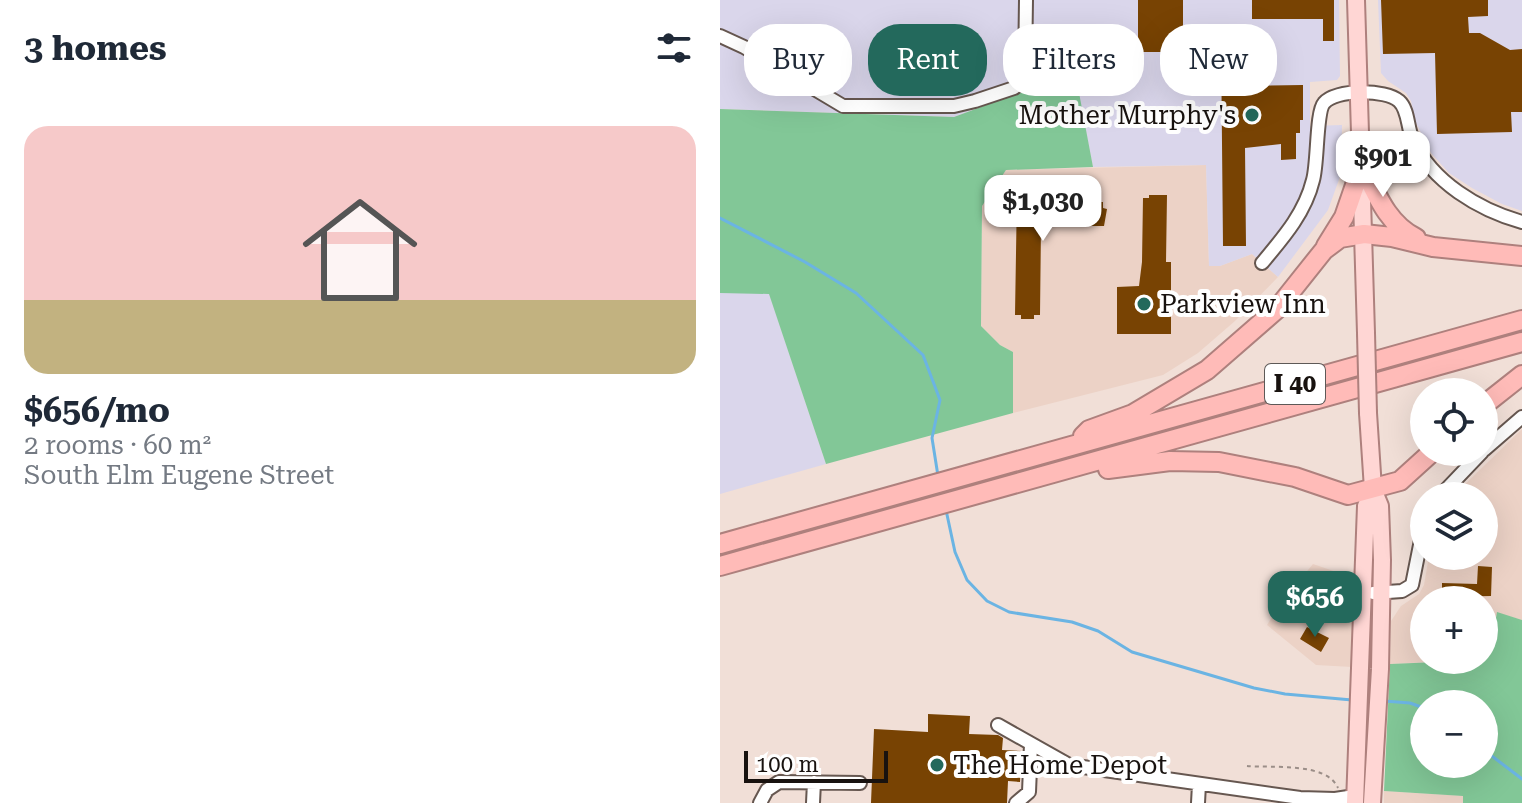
<!DOCTYPE html>
<html lang="en">
<head>
<meta charset="utf-8">
<style>
	:root { --surface:#fff; --page:#f6f6f7; --text:#1f2937; --muted:#747a83; --accent:#23695c }
	body { margin:0; font-family:"Roboto Serif",serif; background:var(--page); color:var(--text); height:100vh; display:flex; flex-direction:column; font-size:30px; white-space:nowrap }
	* { box-sizing:border-box; margin:0 }
	p { font-size:26px; color:var(--muted) }
	.icon { flex:none; width:44px; height:44px; fill:none; stroke:currentColor; stroke-width:2; stroke-linecap:round; stroke-linejoin:round }
	.map { position:relative; flex:1; overflow:hidden }
	.side { display:flex; flex-direction:column; background:var(--surface); width:720px }
	.side>* { flex:none }
	.hud { position:absolute; left:24px; top:24px; width:658px; height:72px; display:flex; gap:16px }
	.controls { position:absolute; left:690px; top:378px; display:grid; gap:16px }
	.controls a { display:grid; place-items:center; width:88px; height:88px; border-radius:50%; background:var(--surface); box-shadow:0 8px 32px #0002; font-size:40px }
	.scale { position:absolute; left:24px; bottom:20px; width:144px; box-sizing:border-box; padding-left:8px; border:4px solid #18120f; border-top:0; font-size:22px; line-height:28px; white-space:nowrap; color:#18120f; -webkit-text-stroke:6px #fff; paint-order:stroke }
	.price { position:absolute; translate:-50% -68px; padding:0 18px; border-radius:16px; background:#fff; color:#222; font-size:26px; line-height:52px; filter:drop-shadow(0 2px 4px #0008) }
	.price::after { content:''; position:absolute; left:50%; top:48px; width:24px; height:18px; margin-left:-12px; background:inherit; clip-path:polygon(0 0,100% 0,50% 100%) }
	.price.on { background:var(--accent); color:#fff }
	ul { padding:0; list-style:none }
	li { display:grid; align-content:center; gap:16px; height:424px; padding:0 24px }
	li span { display:grid; place-items:center; height:248px; border-radius:24px; color:#555 }
	li>.icon { margin-inline-start:auto }
	span .icon { width:144px; height:144px; fill:#fffc; stroke-width:1 }
	li b { font-size:34px }
	h2 { display:flex; justify-content:space-between; align-items:center; height:96px; padding:0 24px; font-size:34px }
	.chip { padding:0 28px; border-radius:32px; background:var(--surface); box-shadow:0 8px 32px #0002; font-size:28px; line-height:72px }
	.chip.on { background:var(--accent); color:#fff }
	main { display:flex; flex:1; min-height:0 }
	.map>svg:first-child { display:block }
	.built { fill:#ecd2c6 }
	.industrial { fill:#dad6eb }
	.green { fill:#82c797; fill-rule:evenodd }
	.lines { fill:none; stroke-linecap:round; stroke-linejoin:round }
	.stream { stroke:#6bb4e3; stroke-width:3 }
	.building { fill:#784303 }
	.minor-casing { stroke:#665750; stroke-width:16 }
	.major-casing { stroke:#ae807d; stroke-width:20 }
	.highway-casing { stroke:#ae807d; stroke-width:22 }
	.path { stroke:#9b8e88; stroke-width:2; stroke-dasharray:4 4; stroke-linecap:butt }
	.minor { stroke:#fff; stroke-width:12 }
	.major { stroke:#ffd6d4; stroke-width:16 }
	.highway { stroke:#ffbbb8; stroke-width:18 }
	.major-bridge-casing { stroke:#ae807d; stroke-width:20; stroke-linecap:butt }
	.major-bridge { stroke:#ffd6d4; stroke-width:16 }
	.poi-dot { fill:#23695c; stroke:#fff; stroke-width:3 }
	.labels { text-anchor:middle; stroke-width:8; stroke-linejoin:round; paint-order:stroke }
	.shield { fill:#fff; stroke:#5d5957; stroke-width:2 }
	.shield-label { font-size:24px; font-weight:bold; fill:#18120f }
	.poi-label { font-size:26px; fill:#18120f; stroke:#fff; text-anchor:start }
</style>
</head>
<body>
<main>
<section class="side">
<h2>3 homes<svg class="icon" aria-label="filters" viewBox="0 0 24 24"><path d="M4 7h16M4 17h16"/><circle cx="9" cy="7" r="2"/><circle cx="15" cy="17" r="2"/></svg></h2>
<ul>
<li><span style="background:linear-gradient(#f6c9c9 70%,#c2b280 0)"><svg class="icon" aria-label="home" viewBox="0 0 24 24"><path d="M3 11l9-7 9 7M6 9v11h12V9"/></svg></span><div><b>$656/mo</b><p>2 rooms · 60 m²</p><p>South Elm Eugene Street</p></div></li>
</ul>
</section>
<div class="map">
<svg width="802" height="803" viewBox="0 0 802 803">
	<rect width="100%" height="100%" fill="#f1dfd7"/>
	<path class="built" d="M486 165 489 266H500L532 254 558 277 515 321 478 353 443 375 293 413V352L280 345 261 326 262 206 286 170Z
		M802 429V620L777 613 771 648 764 655V600H704V660H750L670 664 671 621 681 606 699 594 704 585 709 556H764V496H733Z
		M593 564 634 578 632 667 596 665 547 625 560 604Z
		M664 791 743 796V803H664Z"/>
	<path class="industrial" d="M0 0H619L620 76 617 80 590 82V126L622 125 621 174 608 210 558 277 532 254 500 266H489L486 165 373 167 356 82 334 80 234 117 0 109Z
		M658 0H802V211L782 204 752 188 729 173 711 153 696 123 691 101 686 93 668 81 661 73Z
		M0 293H49L106 464 0 494Z"/>
	<path class="green" d="M334 80 357 82 373 167 286 170 262 206 261 326 280 345 293 352V413L106 464 49 294 0 293V109L234 117Z
		M777 612 802 620V803H743V796L664 791 670 664 764 660V655L771 648ZM704 704H764V764H704Z"/>
	<g class="lines">
		<path class="stream" d="M0 218 85 262 136 293 203 355 220 400 212 438 218 476
			M226 510 235 552 247 580 267 601 289 612 352 622 378 631 412 652 534 688 565 694 632 700
			M664 701 690 703 704 708
			M764 750 802 779"/>
	</g>
	<path class="building" d="M418 0H463V52H418Z
		M532 0H614V41H603V19H532Z
		M661 0H768V16L748 17 749 33H760L790 50 802 49V112H791L792 132 717 134 715 53 663 54Z
		M501 40H521V86L583 85V120H580V133H576V159L561 160V144L525 148 526 246H503Z
		M297 192H314V205L332 206V202H383V208L387 209 384 226H321L320 315H314V319H301V315H295Z
		M429 195H447L446 262H451V334H397V287L419 286 422 262 423 198H429Z
		M758 566 772 567 771 596 722 597V583L757 584Z
		M605 606 627 607 626 621 604 620Z
		M587 627 609 638 601 652 580 639Z
		M208 714 250 716 249 734 278 735 283 738 282 750 302 751 300 782 288 781 287 803H151L154 729 208 732Z"/>
	<g class="lines">
		<g class="minor-casing">
			<path id="minor" d="M0 36 24 47 123 106H234L255 101 294 88 302 82 305 70 306 0
				M542 263C563 238 585 213 593 180 598 163 596 112 604 103 615 89 666 89 679 101 689 110 687 128 693 140 712 182 759 210 802 222
				M764 450 802 417
				M720 496 762 452
				M653 593 682 591 692 585 704 525
				M278 725 349 765 580 798 615 799 635 796
				M40 803 47 790 59 782 140 783
				M93 803 94 782
				M296 803 309 792 311 744
				M478 803 479 784"/>
		</g>
		<g class="major-casing">
			<path id="major" d="M636 0 646 333
				M648 413 653 489 660 506 662 560 660 669 652 803
				M635 803 646 506 653 489"/>
		</g>
		<g class="highway-casing">
			<path id="highway" d="M642 165C656 193 667 224 696 238
				M606 246 624 217 642 165
				M764 405 802 375
				M363 436 369 430 413 414 487 370 557 309 604 250 620 238 644 234 672 237 713 247 802 256
				M388 469 450 461 499 462 575 477 628 495 680 481 712 452
				M0 544 802 320
				M0 566 802 342"/>
		</g>
		<path class="path" d="M527 766C552 768 607 762 618 788"/>
		<use href="#minor" class="minor"/>
		<use href="#major" class="major"/>
		<use href="#highway" class="highway"/>
		<g class="major-bridge-casing">
			<path id="major-bridge" d="M646 333 648 413"/>
		</g>
		<use href="#major-bridge" class="major-bridge"/>
	</g>
	<g class="poi-dot">
		<circle cx="532" cy="115" r="8"/>
		<circle cx="424" cy="304" r="8"/>
		<circle cx="217" cy="765" r="8"/>
	</g>
	<g class="labels">
		<rect class="shield" x="545" y="364" width="60" height="40" rx="6"/>
		<g class="shield-label">
			<text x="575" y="392">I 40</text>
		</g>
		<g class="poi-label">
			<text x="516" y="124" text-anchor="end">Mother Murphy's</text>
			<text x="440" y="313">Parkview Inn</text>
			<text x="233" y="774">The Home Depot</text>
		</g>
	</g>
</svg>
<div class="controls">
<a><svg class="icon" aria-label="locate" viewBox="0 0 24 24"><circle cx="12" cy="12" r="6"/><path d="M12 2v4M12 18v4M2 12h4M18 12h4"/></svg></a>
<a><svg class="icon" aria-label="layers" viewBox="0 0 24 24"><path d="M12 4l9 5-9 5-9-5zM3 14l9 5 9-5"/></svg></a>
<a>+</a>
<a>−</a>
</div>
<div class="scale">100 m</div>
<b class="price" style="left:663px;top:199px">$901</b>
<b class="price" style="left:323px;top:243px">$1,030</b>
<b class="price on" style="left:595px;top:639px">$656</b>
<div class="hud">
<a class="chip">Buy</a>
<a class="chip on">Rent</a>
<a class="chip">Filters</a>
<a class="chip">New</a>
</div>
</div>
</main>
</body>
</html>
